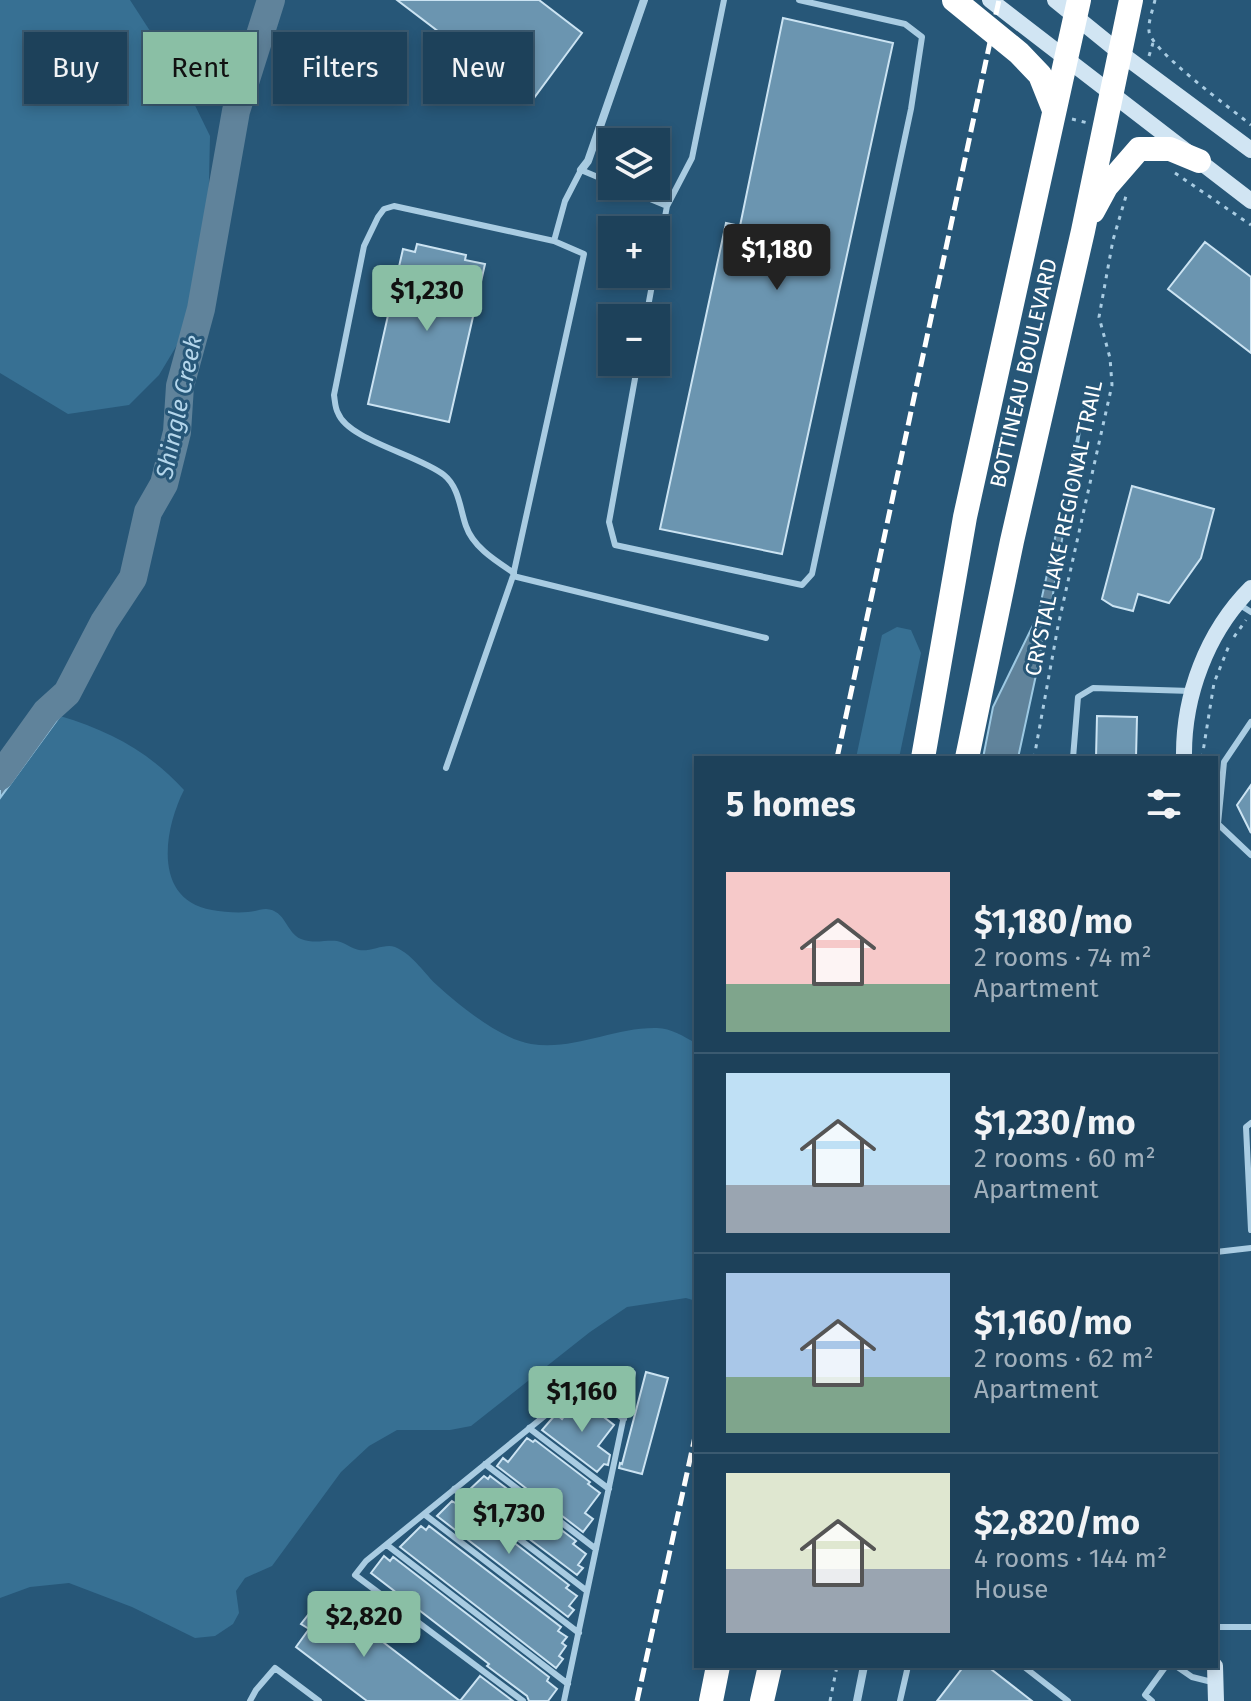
<!DOCTYPE html>
<html lang="en">
<head>
<meta charset="utf-8">
<style>
	:root { --surface:#1d415a; --page:#254860; --text:#f1f3f6; --muted:#a0afbb; --line:#3b5a70; --accent:#8abfa5 }
	body { margin:0; font-family:"Fira Sans",sans-serif; background:var(--page); color:var(--text); height:100vh; display:flex; flex-direction:column; font-size:30px; white-space:nowrap }
	* { box-sizing:border-box; margin:0 }
	p { font-size:26px; color:var(--muted) }
	.icon { flex:none; width:44px; height:44px; fill:none; stroke:currentColor; stroke-width:2; stroke-linecap:round; stroke-linejoin:round }
	.map { position:relative; flex:1; overflow:hidden }
	.drawer { position:absolute; left:694px; top:756px; width:524px; height:912px; display:flex; flex-direction:column; background:var(--surface); border-radius:0px; box-shadow:0 4px 12px #0003,0 0 0 2px var(--line) }
	.drawer>* { flex:none }
	.top-card { position:absolute; left:24px; top:32px; width:550px; height:72px; display:flex; gap:16px }
	.tools { position:absolute; left:598px; top:128px; display:grid; gap:16px }
	.tools a { display:grid; place-items:center; width:72px; height:72px; border-radius:0px; background:var(--surface); box-shadow:0 4px 12px #0003,0 0 0 2px var(--line); font-size:40px }
	.price { position:absolute; translate:-50% -68px; padding:0 18px; border-radius:8px; background:var(--accent); color:#111; font-size:26px; line-height:52px; filter:drop-shadow(0 2px 4px #0008) }
	.price::after { content:''; position:absolute; left:50%; top:48px; width:24px; height:18px; margin-left:-12px; background:inherit; clip-path:polygon(0 0,100% 0,50% 100%) }
	.price.selected { background:#222; color:#fff }
	ul { padding:0; list-style:none }
	li { display:flex; align-items:center; gap:24px; height:200px; padding:0 32px }
	li+li { border-top:2px solid var(--line) }
	li span { display:grid; place-items:center; flex:none; width:224px; height:160px; border-radius:0px; color:#555 }
	li>.icon { margin-inline-start:auto }
	span .icon { width:96px; height:96px; fill:#fffc; stroke-width:1 }
	li b { font-size:34px }
	h2 { display:flex; justify-content:space-between; align-items:center; height:96px; padding:0 32px; font-size:34px }
	.tag { padding:0 28px; border-radius:0px; background:var(--surface); box-shadow:0 4px 12px #0003,0 0 0 2px var(--line); font-size:28px; line-height:72px }
	.tag.selected { background:var(--accent); color:#111 }
	.map>svg:first-child { display:block }
	.green { fill:#377093 }
	.water { fill:#60839b; stroke:#9dc9e3; stroke-width:2 }
	.lines { fill:none; stroke-linecap:round; stroke-linejoin:round }
	.river { stroke:#60839b; stroke-width:28 }
	.building { fill:#6b95b0; stroke:#cbe3f2; stroke-width:2 }
	.path { stroke:#a9cce2; stroke-width:3; stroke-dasharray:4 6; stroke-linecap:butt }
	.lane { stroke:#a9cce2; stroke-width:6 }
	.street { stroke:#a9cce2; stroke-width:8 }
	.secondary { stroke:#d1e5f3; stroke-width:16 }
	.highway { stroke:#fff; stroke-width:24 }
	.rail { stroke:#fff; stroke-width:5; stroke-dasharray:14 6; stroke-linecap:butt }
	.labels { text-anchor:middle; stroke-width:6; stroke-linejoin:round; paint-order:stroke }
	.street-label { font-size:22px; fill:#fff; stroke:#275778 }
	.water-label { font-size:24px; font-style:italic; fill:#b4d6eb; stroke:#275778 }
</style>
</head>
<body>
<div class="map">
<svg width="1251" height="1701" viewBox="0 0 1251 1701">
	<rect width="100%" height="100%" fill="#275778"/>
	<path class="green" d="M0 0H130L185 85 210 136 208 222 180 340 159 375 129 405 68 414 0 373Z
		M897 627 911 630 921 653 899 758H856L882 635Z
		M60 716C110 731 148 751 184 790 164 829 152 900 212 910 223 912 237 913 248 912 254 912 260 909 266 909 286 910 286 933 301 939 314 944 324 940 337 941 344 942 352 949 359 950 371 952 385 943 395 947 415 956 423 973 439 987 461 1007 501 1039 531 1044 574 1051 614 1027 657 1028 671 1028 684 1037 696 1043V1301L686 1298 627 1307 590 1332 471 1426 450 1430H397L369 1446 341 1472 272 1566 245 1578 236 1591 239 1613 233 1624 215 1636 195 1638 132 1607 69 1583 30 1587 0 1598V798Z"/>
	<path class="water" d="M1084 407 1051 606 1018 758H983L993 707 1038 615Z
		M70 695 60 716 0 798V755L7 745 45 701Z"/>
	<g class="lines">
		<path class="river" d="M0 776 46 712 67 693 104 622 133 578 148 512 164 484 177 432 180 386 201 309 236 111 271 0"/>
	</g>
	<path class="building" d="M397 0H539L582 33 531 102Z
		M783 18 893 43 782 554 660 529 726 223 740 226Z
		M1205 242 1251 277V353L1168 289Z
		M417 244 466 255 465 260 485 264 449 422 368 404 403 249 415 252Z
		M1132 486 1214 509 1201 558 1169 603 1138 594 1133 611 1113 606 1102 599Z
		M1097 716 1137 717 1136 758H1096Z
		M1251 785V833L1237 805Z
		M646 1372 668 1378 642 1474 619 1468 620 1463 622 1464Z
		M578 1397 614 1425 598 1446 610 1455 608 1465 604 1464 597 1472 542 1430 556 1414 562 1419Z
		M527 1438 533 1442 535 1440 590 1482 588 1484 600 1493 585 1513 593 1519 583 1532 497 1466 503 1458 508 1462Z
		M484 1476 488 1479 490 1476 576 1541 573 1544 586 1554 578 1565 583 1568 577 1575 467 1492Z
		M452 1501 457 1504 460 1501 569 1585 566 1588 577 1596 569 1606 574 1610 568 1617 437 1516Z
		M421 1526 426 1530 429 1526 561 1627 558 1631 567 1637 562 1643 566 1646 559 1656 563 1659 556 1668 400 1547Z
		M384 1556 390 1561 393 1557 549 1677 547 1681 557 1689 548 1701H529L527 1696 487 1666 489 1664 371 1573Z
		M323 1596 460 1701H367L296 1647 309 1629 301 1624Z
		M964 1666H987L1032 1701H937Z
		M480 1676 513 1701H460Z"/>
	<g class="lines">
		<path class="path" d="M1155 0C1153 9 1148 22 1149 31 1150 50 1233 110 1251 125
			M1149 56 1153 43
			M1072 119 1088 123
			M1175 173 1251 225
			M1234 637 1246 620
			M1034 758 1058 626 1112 385 1110 358 1099 317 1113 240 1126 196
			M1202 758 1214 683 1230 643
			M830 1701 837 1666"/>
		<path class="lane" d="M619 186 667 206 656 265
			M667 206 692 158 724 0
			M646 318 654 274
			M638 362 609 522 615 545 802 585 812 574 911 109 922 37 905 24 799 0
			M514 573C496 561 473 547 466 526 460 509 459 487 444 475 419 455 348 440 338 413 335 408 335 401 334 395L364 246 378 217 384 209 394 206 554 241 565 201 581 170 612 183
			M513 576 766 638
			M1240 605 1251 612
			M1251 722 1224 762 1218 824 1251 855
			M1073 758 1078 697 1093 688 1191 691
			M446 768 513 576 584 254 554 241
			M1251 1123 1246 1127 1251 1230
			M1216 1252 1251 1248
			M529 1428 609 1489
			M485 1464 596 1549
			M454 1489 587 1591
			M424 1514 579 1633
			M387 1545 568 1684
			M1216 1627H1251
			M1023 1666 1068 1701
			M1176 1666 1192 1677 1212 1682
			M250 1701 256 1690 275 1668 319 1701
			M523 1701 355 1575 366 1561 579 1388 624 1419
			M564 1701 633 1373
			M900 1701 908 1666
			M1152 1701 1145 1695 1166 1666"/>
		<path class="street" d="M581 170 588 161 644 0
			M857 1701 864 1666"/>
		<path class="secondary" d="M990 0 1251 201
			M1055 0 1119 52 1251 150
			M1184 758C1183 696 1207 632 1251 588
			M1215 1666 1216 1701"/>
		<path class="highway" d="M954 0 1019 53 1040 75 1054 110
			M1093 211 1106 187 1139 149H1170L1199 161
			M923 758 965 517 1079 0
			M967 758 1012 541 1083 231 1131 0
			M711 1701 718 1666
			M762 1701 770 1666"/>
		<path class="rail" d="M837 758 999 0
			M637 1701 696 1432"/>
	</g>
	<g class="labels">
		<g class="street-label">
			<text transform="translate(1023 373) rotate(-77)" y="8">BOTTINEAU BOULEVARD</text>
			<text transform="translate(1063 528) rotate(-78)" y="8">CRYSTAL LAKE REGIONAL TRAIL</text>
		</g>
		<g class="water-label">
			<text transform="translate(179 407) rotate(-78)" y="8">Shingle Creek</text>
		</g>
	</g>
</svg>
<div class="tools">
<a><svg class="icon" aria-label="layers" viewBox="0 0 24 24"><path d="M12 4l9 5-9 5-9-5zM3 14l9 5 9-5"/></svg></a>
<a>+</a>
<a>−</a>
</div>
<b class="price selected" style="left:777px;top:292px">$1,180</b>
<b class="price" style="left:427px;top:333px">$1,230</b>
<b class="price" style="left:582px;top:1434px">$1,160</b>
<b class="price" style="left:509px;top:1556px">$1,730</b>
<b class="price" style="left:364px;top:1659px">$2,820</b>
<div class="top-card">
<a class="tag">Buy</a>
<a class="tag selected">Rent</a>
<a class="tag">Filters</a>
<a class="tag">New</a>
</div>
<section class="drawer">
<h2>5 homes<svg class="icon" aria-label="filters" viewBox="0 0 24 24"><path d="M4 7h16M4 17h16"/><circle cx="9" cy="7" r="2"/><circle cx="15" cy="17" r="2"/></svg></h2>
<ul>
<li><span style="background:linear-gradient(#f6c9c9 70%,#7fa58c 0)"><svg class="icon" aria-label="home" viewBox="0 0 24 24"><path d="M3 11l9-7 9 7M6 9v11h12V9"/></svg></span><div><b>$1,180/mo</b><p>2 rooms · 74 m²</p><p>Apartment</p></div></li>
<li><span style="background:linear-gradient(#bfe0f5 70%,#9aa5b1 0)"><svg class="icon" aria-label="home" viewBox="0 0 24 24"><path d="M3 11l9-7 9 7M6 9v11h12V9"/></svg></span><div><b>$1,230/mo</b><p>2 rooms · 60 m²</p><p>Apartment</p></div></li>
<li><span style="background:linear-gradient(#a9c7e8 65%,#7fa58c 0)"><svg class="icon" aria-label="home" viewBox="0 0 24 24"><path d="M3 11l9-7 9 7M6 9v11h12V9"/></svg></span><div><b>$1,160/mo</b><p>2 rooms · 62 m²</p><p>Apartment</p></div></li>
<li><span style="background:linear-gradient(#dfe7d0 60%,#9aa5b1 0)"><svg class="icon" aria-label="home" viewBox="0 0 24 24"><path d="M3 11l9-7 9 7M6 9v11h12V9"/></svg></span><div><b>$2,820/mo</b><p>4 rooms · 144 m²</p><p>House</p></div></li>
</ul>
</section>
</div>
</body>
</html>
